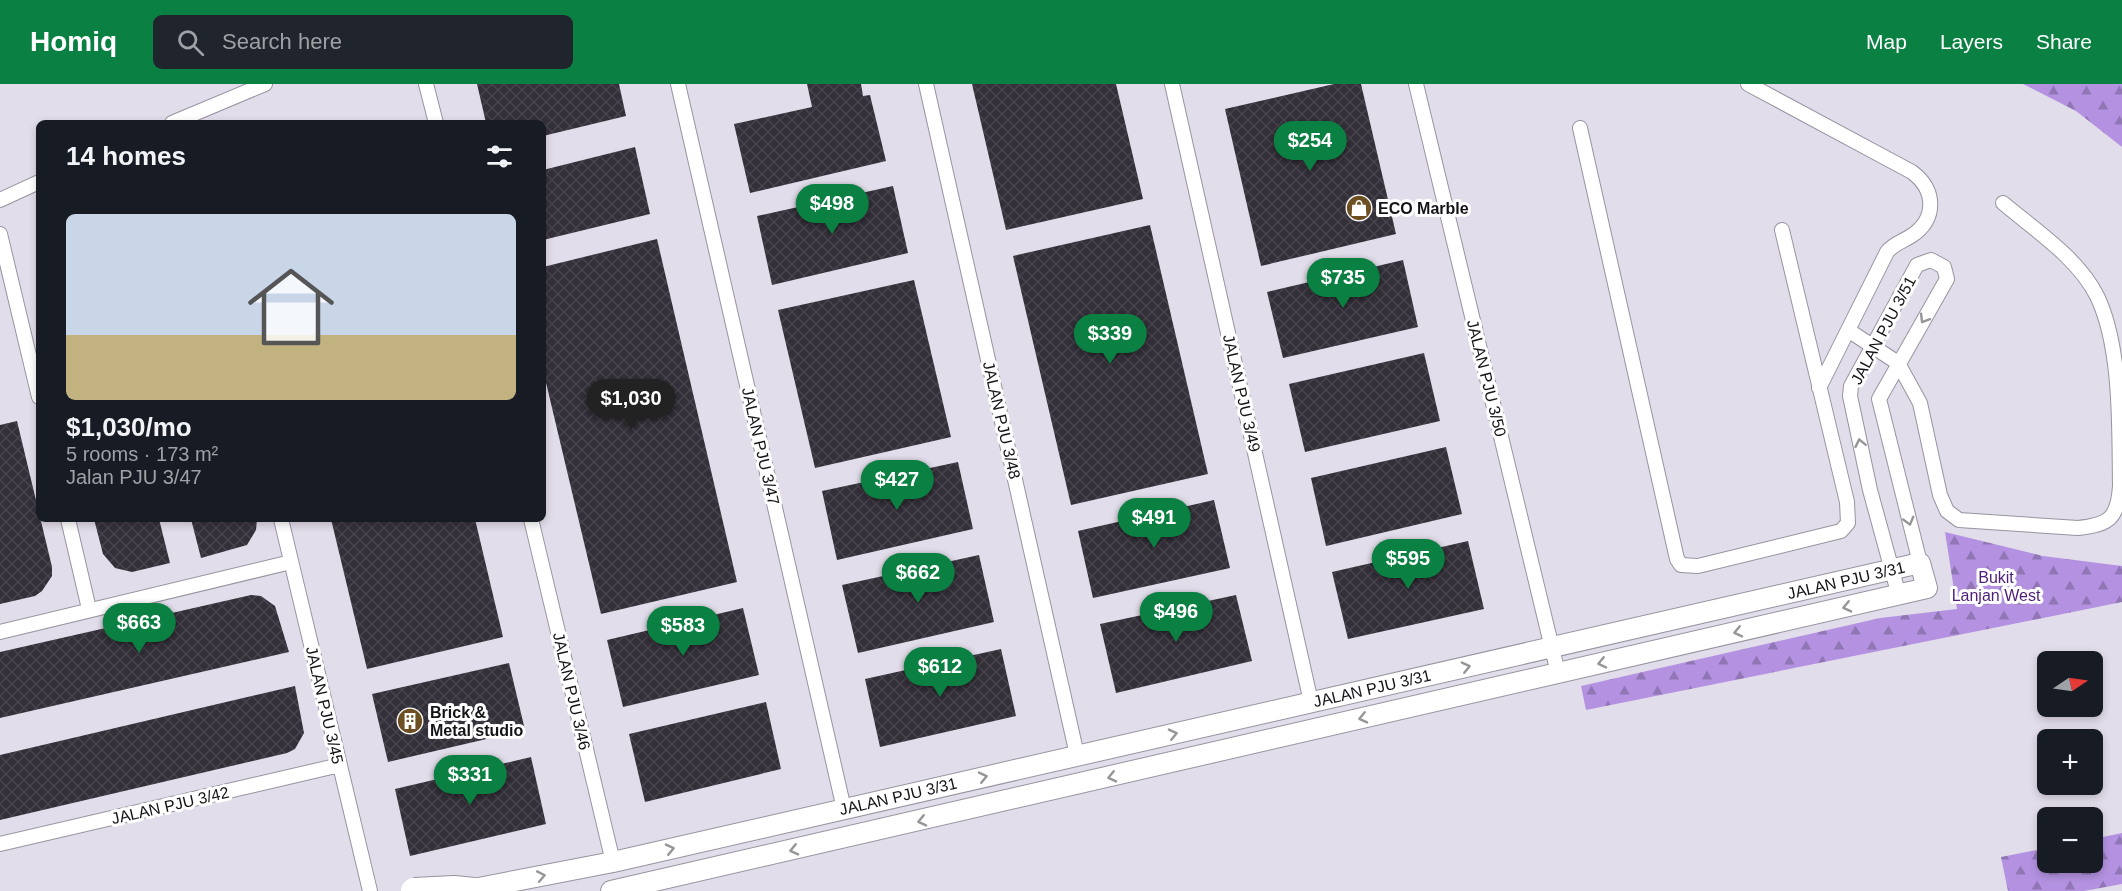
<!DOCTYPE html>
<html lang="en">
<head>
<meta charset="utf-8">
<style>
	:root { --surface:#171b24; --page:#20242c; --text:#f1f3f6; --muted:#9ea1a6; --line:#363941; --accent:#0b8043 }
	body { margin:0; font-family:Arial,sans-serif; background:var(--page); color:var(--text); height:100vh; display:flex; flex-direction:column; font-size:22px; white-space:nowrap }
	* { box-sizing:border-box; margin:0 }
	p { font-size:20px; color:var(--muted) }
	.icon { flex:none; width:33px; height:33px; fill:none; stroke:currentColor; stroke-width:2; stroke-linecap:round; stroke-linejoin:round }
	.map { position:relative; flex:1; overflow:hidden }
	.details { position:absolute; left:36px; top:36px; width:510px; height:402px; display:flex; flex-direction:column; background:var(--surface); border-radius:9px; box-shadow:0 3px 9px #0003 }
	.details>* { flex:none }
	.needle { width:39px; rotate:77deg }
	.fabs { position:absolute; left:2037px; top:567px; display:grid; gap:12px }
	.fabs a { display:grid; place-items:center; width:66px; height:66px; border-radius:9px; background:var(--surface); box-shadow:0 3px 9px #0003; font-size:30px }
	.price { position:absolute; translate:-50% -51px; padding:0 14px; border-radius:21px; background:var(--accent); color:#fff; font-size:20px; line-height:39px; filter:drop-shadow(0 2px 3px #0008) }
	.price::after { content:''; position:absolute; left:50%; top:36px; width:18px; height:14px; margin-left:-9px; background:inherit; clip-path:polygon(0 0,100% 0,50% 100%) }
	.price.active { background:#222; color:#fff }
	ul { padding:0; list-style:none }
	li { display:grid; align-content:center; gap:12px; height:318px; padding:0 30px }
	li+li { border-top:2px solid var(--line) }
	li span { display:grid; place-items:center; height:186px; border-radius:9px; color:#555 }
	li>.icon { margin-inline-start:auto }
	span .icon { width:108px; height:108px; fill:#fffc; stroke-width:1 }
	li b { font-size:26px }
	h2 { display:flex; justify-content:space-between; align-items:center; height:72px; padding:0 30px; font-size:26px }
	header { display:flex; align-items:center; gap:36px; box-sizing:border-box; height:84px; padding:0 30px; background:var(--accent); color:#fff }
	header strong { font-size:28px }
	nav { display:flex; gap:33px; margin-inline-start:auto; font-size:21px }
	.search { width:420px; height:54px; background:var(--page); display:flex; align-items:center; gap:15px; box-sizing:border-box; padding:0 21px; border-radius:9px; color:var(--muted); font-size:22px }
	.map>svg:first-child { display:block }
	.forest { fill:url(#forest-firs) }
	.building { fill:url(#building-cross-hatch) }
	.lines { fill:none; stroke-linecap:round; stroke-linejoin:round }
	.street-casing { stroke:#9893a0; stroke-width:16 }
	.secondary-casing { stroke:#9893a0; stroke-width:22 }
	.street { stroke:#fff; stroke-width:14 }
	.secondary { stroke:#fff; stroke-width:20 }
	.highway-bridge-casing { stroke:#9893a0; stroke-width:28; stroke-linecap:butt }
	.highway-bridge { stroke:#fff; stroke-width:26 }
	.oneway { stroke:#969597 }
	.labels { text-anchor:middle; stroke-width:6; stroke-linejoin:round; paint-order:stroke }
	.poi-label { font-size:16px; font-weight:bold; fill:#151318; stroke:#fff; text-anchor:start }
	.street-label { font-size:16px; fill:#151318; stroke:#fff }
	.park-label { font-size:16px; fill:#4e1e7b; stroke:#fff }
</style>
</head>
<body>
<header>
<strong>Homiq</strong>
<div class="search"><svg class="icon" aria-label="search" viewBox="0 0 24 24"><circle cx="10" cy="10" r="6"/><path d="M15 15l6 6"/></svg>Search here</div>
<nav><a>Map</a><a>Layers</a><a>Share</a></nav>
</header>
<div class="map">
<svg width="2122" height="807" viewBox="0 0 2122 807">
	<defs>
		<pattern id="forest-firs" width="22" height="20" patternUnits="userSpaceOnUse" patternTransform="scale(1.5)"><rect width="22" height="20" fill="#b492e1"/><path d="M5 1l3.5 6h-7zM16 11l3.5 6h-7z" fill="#9176b5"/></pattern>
		<pattern id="building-cross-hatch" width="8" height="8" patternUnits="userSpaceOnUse" patternTransform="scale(1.5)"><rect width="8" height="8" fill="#34303a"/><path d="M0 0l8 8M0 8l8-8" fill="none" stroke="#48444d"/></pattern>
	</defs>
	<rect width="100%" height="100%" fill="#e2ddea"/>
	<path class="forest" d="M2023 0H2122V63L2076 27Z
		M1945 448 2043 472 2122 482V518L1586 626 1581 602 1880 534 1957 525Z
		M2122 749V800L2084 807H2008L2001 773 2047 764 2048 778H2092L2093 755Z"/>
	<path class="building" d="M477 0H619L626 32 543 52V39H486Z
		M807 0H861L863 12 870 11 886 77 750 109 734 40 812 23Z
		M972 0H1116L1143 115 1006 146Z
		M1334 0H1361L1396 150 1261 182 1225 25Z
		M635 63 650 130 543 156V86Z
		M893 102 908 169 772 201 757 132Z
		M1150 141 1208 390 1071 421 1013 172Z
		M657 155 737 498 601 530 543 286V183Z
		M1403 176 1418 243 1283 274 1267 208Z
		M914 196 951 353 815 384 778 226Z
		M1424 269 1440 337 1305 368 1289 300Z
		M17 337 52 483V492L42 507 35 512 0 520V341Z
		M1446 363 1462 430 1326 462 1311 394Z
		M958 378 973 445 837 476 822 407Z
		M1214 416 1230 484 1093 514 1078 447Z
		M94 435H159L170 479 132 488 115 484 103 470Z
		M191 435H257L256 446 247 461 201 474Z
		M331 435H475L503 553 367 585Z
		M1468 457 1484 525 1348 555 1332 488Z
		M979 471 994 538 858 569 842 501Z
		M251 511 261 512 275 522 289 568 0 634V568Z
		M1236 511 1252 577 1116 609 1100 540Z
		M743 524 759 591 623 623 607 556Z
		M1001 565 1016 632 880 663 865 595Z
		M509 579 525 646 388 678 372 610Z
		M295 602 304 649 295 665 287 669 0 736V671Z
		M766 618 781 685 645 718 629 650Z
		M531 673 546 740 410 772 395 705Z"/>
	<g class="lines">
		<g class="street-casing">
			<path id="street" d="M426 0 436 39
				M678 0 844 725
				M926 0 1077 671
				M1172 0 1311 618
				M1416 0 1558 589
				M1748 0 1912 88C1936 106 1937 135 1911 152 1902 158 1893 160 1887 168L1848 246
				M172 39 265 0
				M1580 44 1677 475 1681 481 1698 482 1841 447 1848 439 1847 418 1782 146
				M0 116 39 98
				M0 150 39 313
				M1819 304 1848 246 1898 279 1920 319 1940 411 1947 427 1959 436 2078 444C2109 441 2118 434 2120 402 2119 345 2122 264 2097 212 2078 174 2035 146 2003 119
				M68 435 89 525
				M281 435 370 807
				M531 435 613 778
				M1899 512 1870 406 1850 312 1851 302 1917 181 1931 176 1944 183 1947 195 1879 315 1920 479
				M0 548 291 478
				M0 760 340 681"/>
		</g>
		<g class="secondary-casing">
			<path id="secondary" d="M463 807 613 778 1920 479 1927 504 611 807"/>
		</g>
		<use href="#street" class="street"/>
		<use href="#secondary" class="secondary"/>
		<g class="highway-bridge-casing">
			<path id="highway-bridge" d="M414 807 454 805 474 807"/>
		</g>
		<use href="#highway-bridge" class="highway-bridge"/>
	</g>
	<defs><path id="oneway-chevron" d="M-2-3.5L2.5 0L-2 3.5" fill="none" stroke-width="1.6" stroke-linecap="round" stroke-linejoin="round" transform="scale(1.5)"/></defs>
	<g class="oneway">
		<use href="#oneway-chevron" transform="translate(1924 235) rotate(121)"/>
		<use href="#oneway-chevron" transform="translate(1860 359) rotate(-102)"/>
		<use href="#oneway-chevron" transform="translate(1909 437) rotate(75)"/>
		<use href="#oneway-chevron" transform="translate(1847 523) rotate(167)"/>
		<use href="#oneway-chevron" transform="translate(1738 548) rotate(167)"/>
		<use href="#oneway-chevron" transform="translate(1602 579) rotate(167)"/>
		<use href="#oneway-chevron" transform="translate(1466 583) rotate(-13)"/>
		<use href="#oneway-chevron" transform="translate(1363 634) rotate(167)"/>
		<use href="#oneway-chevron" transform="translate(1173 650) rotate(-13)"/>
		<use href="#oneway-chevron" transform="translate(983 693) rotate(-13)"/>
		<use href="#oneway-chevron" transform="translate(1112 693) rotate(167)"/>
		<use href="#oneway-chevron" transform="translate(922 737) rotate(167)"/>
		<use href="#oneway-chevron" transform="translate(670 765) rotate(-13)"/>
		<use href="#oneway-chevron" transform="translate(794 766) rotate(167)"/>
		<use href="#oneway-chevron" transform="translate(541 792) rotate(-11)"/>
	</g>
	<defs>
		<g id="shop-disc" transform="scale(1.35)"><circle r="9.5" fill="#6c5023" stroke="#fff"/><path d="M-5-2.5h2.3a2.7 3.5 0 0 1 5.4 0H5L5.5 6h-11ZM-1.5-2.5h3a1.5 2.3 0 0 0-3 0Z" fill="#fff"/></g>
		<g id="building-disc" transform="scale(1.35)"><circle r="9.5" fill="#6c5023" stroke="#fff"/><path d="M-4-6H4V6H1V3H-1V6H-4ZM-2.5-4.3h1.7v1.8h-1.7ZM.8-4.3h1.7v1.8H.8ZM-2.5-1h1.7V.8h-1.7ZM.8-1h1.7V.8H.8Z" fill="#fff"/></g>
	</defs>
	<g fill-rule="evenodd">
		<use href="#shop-disc" x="1359" y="124"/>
		<use href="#building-disc" x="410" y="637"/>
	</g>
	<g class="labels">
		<g class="poi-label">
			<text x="1378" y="130">ECO Marble</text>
			<text x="430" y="634">Brick &amp;<tspan x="430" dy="18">Metal studio</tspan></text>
		</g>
		<g class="street-label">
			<text transform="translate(1883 246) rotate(-62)" y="6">JALAN PJU 3/51</text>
			<text transform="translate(1487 294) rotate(76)" y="6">JALAN PJU 3/50</text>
			<text transform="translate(1242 309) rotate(77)" y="6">JALAN PJU 3/49</text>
			<text transform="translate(1002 336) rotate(77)" y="6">JALAN PJU 3/48</text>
			<text transform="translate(761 362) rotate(77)" y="6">JALAN PJU 3/47</text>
			<text transform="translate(1846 496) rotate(-13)" y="6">JALAN PJU 3/31</text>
			<text transform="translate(1372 604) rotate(-13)" y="6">JALAN PJU 3/31</text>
			<text transform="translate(572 607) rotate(77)" y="6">JALAN PJU 3/46</text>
			<text transform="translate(325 621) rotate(77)" y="6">JALAN PJU 3/45</text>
			<text transform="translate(898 712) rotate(-13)" y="6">JALAN PJU 3/31</text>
			<text transform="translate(170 721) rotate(-13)" y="6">JALAN PJU 3/42</text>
		</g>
		<g class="park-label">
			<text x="1996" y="499">Bukit<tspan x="1996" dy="18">Lanjan West</tspan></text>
		</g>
	</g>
</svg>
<div class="fabs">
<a><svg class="needle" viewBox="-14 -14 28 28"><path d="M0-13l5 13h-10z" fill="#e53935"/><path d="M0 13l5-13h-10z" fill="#9ea1a6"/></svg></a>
<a>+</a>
<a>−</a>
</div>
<b class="price" style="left:1310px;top:88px">$254</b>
<b class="price" style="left:832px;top:151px">$498</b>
<b class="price" style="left:1343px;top:225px">$735</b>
<b class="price" style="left:1110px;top:281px">$339</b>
<b class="price active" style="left:631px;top:346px">$1,030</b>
<b class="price" style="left:897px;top:427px">$427</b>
<b class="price" style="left:1154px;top:465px">$491</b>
<b class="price" style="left:1408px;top:506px">$595</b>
<b class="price" style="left:918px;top:520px">$662</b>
<b class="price" style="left:1176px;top:559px">$496</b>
<b class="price" style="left:139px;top:570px">$663</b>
<b class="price" style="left:683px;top:573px">$583</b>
<b class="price" style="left:940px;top:614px">$612</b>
<b class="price" style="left:470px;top:722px">$331</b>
<section class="details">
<h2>14 homes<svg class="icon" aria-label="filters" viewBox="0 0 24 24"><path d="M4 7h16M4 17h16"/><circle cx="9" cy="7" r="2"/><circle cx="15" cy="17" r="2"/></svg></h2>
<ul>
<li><span style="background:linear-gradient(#c9d6e8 65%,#c2b280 0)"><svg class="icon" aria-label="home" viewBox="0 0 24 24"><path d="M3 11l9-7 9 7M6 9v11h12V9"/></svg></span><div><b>$1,030/mo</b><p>5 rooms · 173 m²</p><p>Jalan PJU 3/47</p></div></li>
</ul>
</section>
</div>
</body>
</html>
